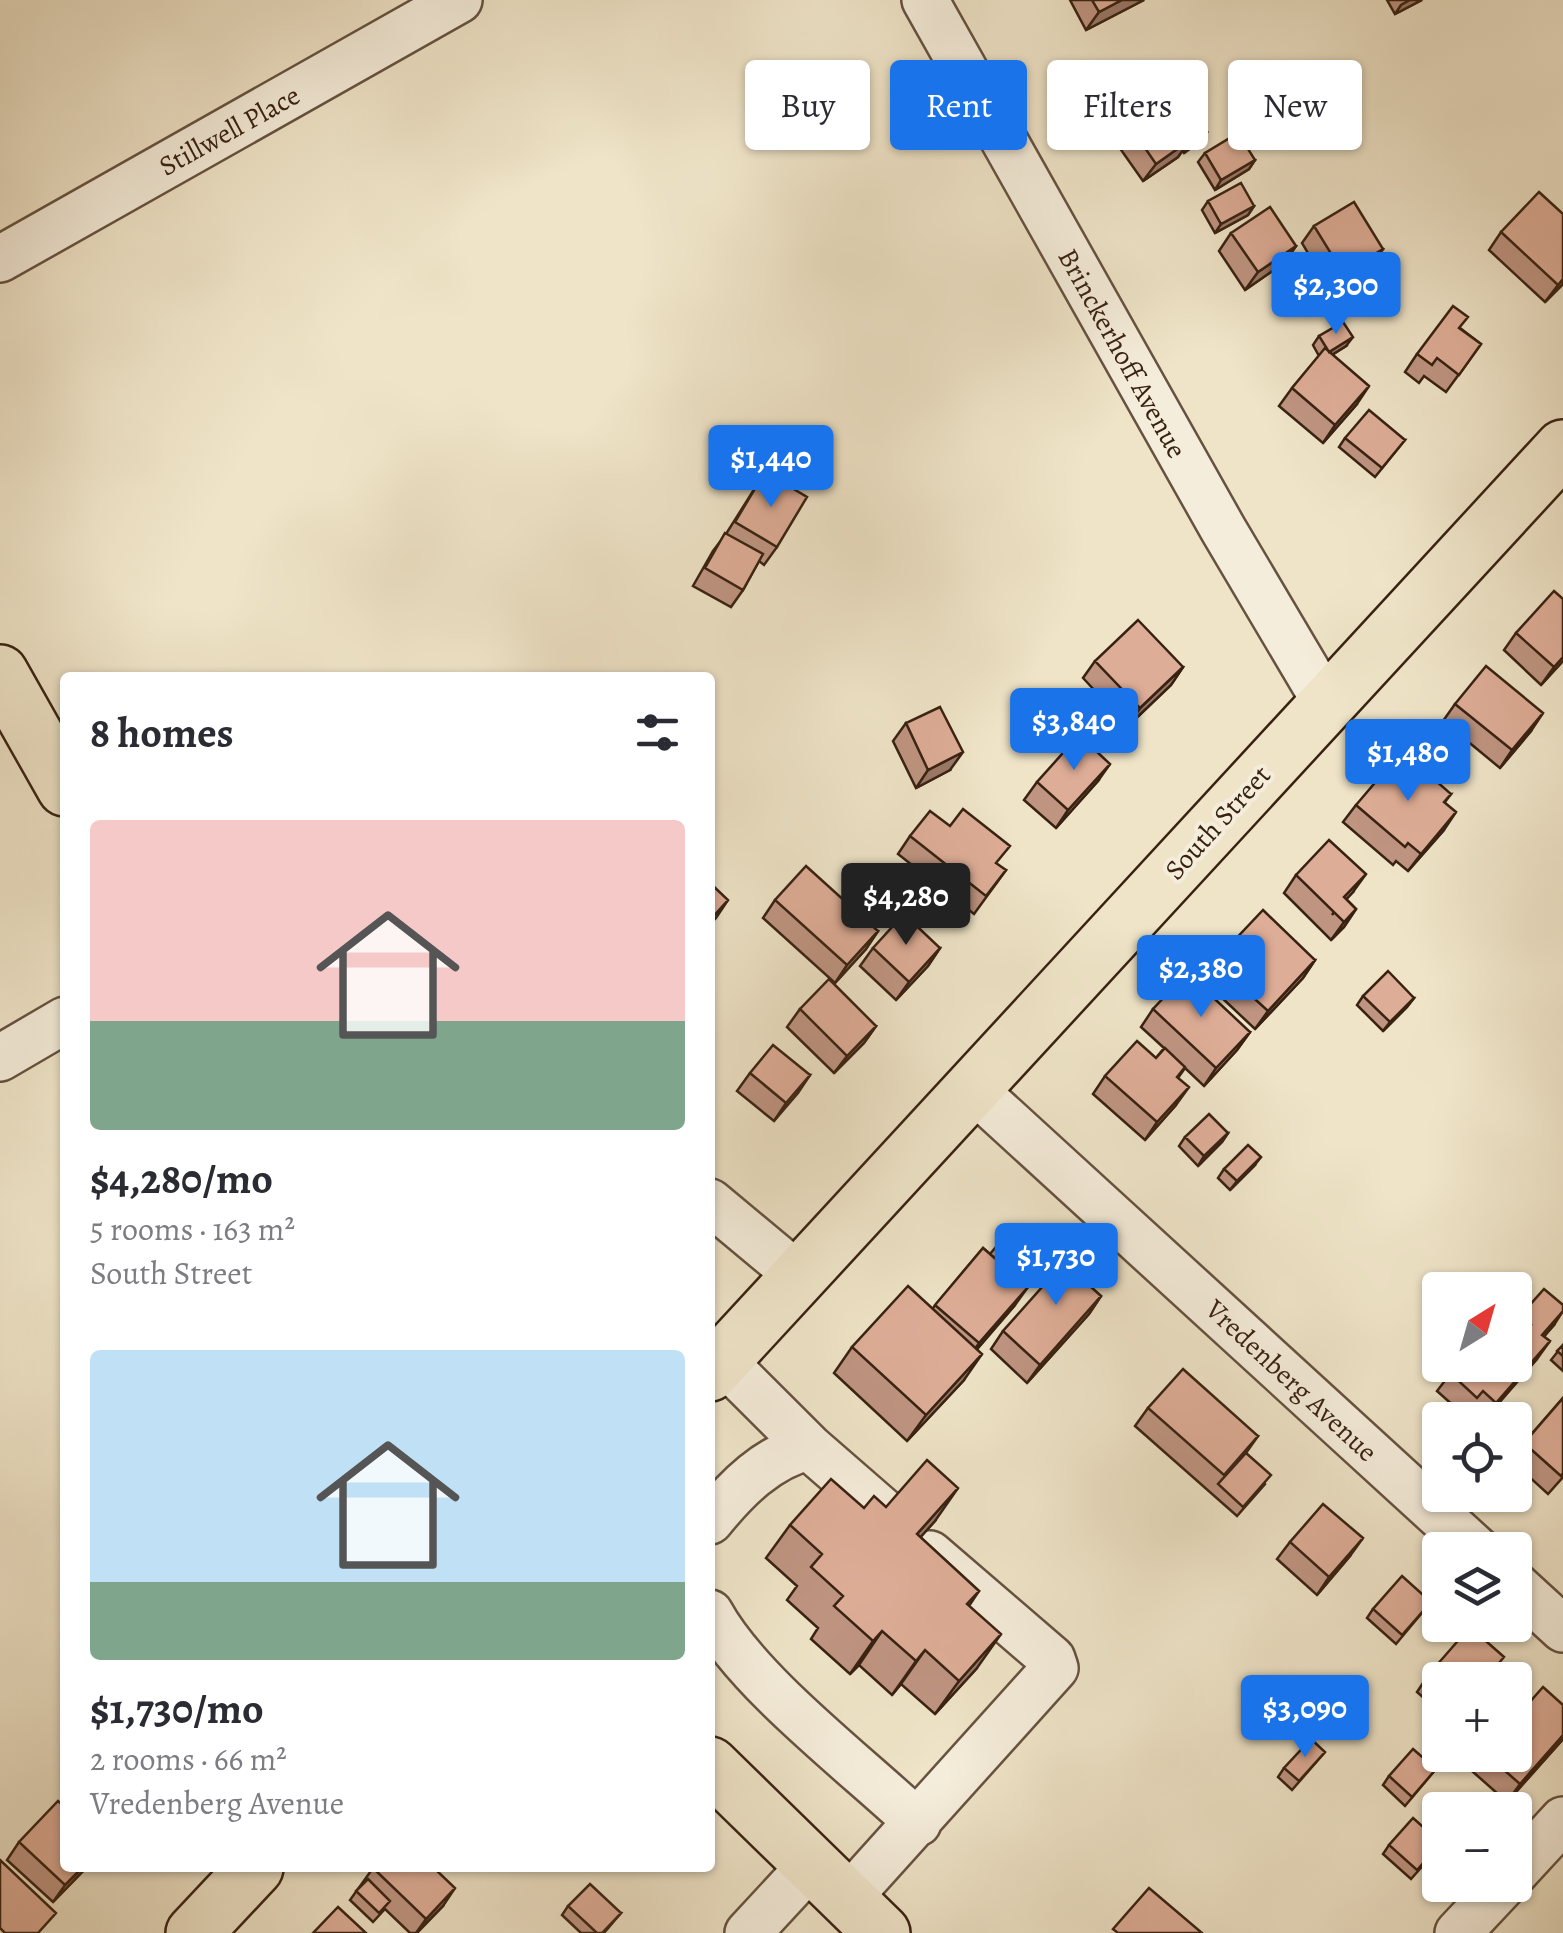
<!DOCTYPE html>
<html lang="en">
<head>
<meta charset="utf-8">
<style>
	:root { --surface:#fff; --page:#f2f2f3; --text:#2b2b33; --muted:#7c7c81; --accent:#1a73e8 }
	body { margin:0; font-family:Alegreya,serif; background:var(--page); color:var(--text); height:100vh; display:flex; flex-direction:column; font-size:38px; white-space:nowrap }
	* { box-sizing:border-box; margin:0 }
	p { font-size:32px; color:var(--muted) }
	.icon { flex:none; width:55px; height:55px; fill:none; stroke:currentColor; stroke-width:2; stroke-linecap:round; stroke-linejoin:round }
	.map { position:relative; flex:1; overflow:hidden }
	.sheet { position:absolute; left:60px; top:672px; width:655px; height:1200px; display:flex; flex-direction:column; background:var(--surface); border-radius:10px; box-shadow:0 2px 8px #0004 }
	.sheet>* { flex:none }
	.guide { position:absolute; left:745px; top:60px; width:668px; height:90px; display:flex; gap:20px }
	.needle { width:65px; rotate:37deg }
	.tools { position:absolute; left:1422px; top:1272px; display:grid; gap:20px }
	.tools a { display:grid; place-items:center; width:110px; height:110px; border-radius:10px; background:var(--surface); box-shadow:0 2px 8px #0004; font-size:50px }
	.price { position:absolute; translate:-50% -85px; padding:0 22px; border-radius:10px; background:var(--accent); color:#fff; font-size:32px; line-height:65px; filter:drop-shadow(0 2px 5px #0008) }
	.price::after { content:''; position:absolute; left:50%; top:60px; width:30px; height:22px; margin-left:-15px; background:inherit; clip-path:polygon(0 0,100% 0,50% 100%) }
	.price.active { background:#222; color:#fff }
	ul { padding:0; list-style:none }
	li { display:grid; align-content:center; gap:20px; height:530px; padding:0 30px }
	li span { display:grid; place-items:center; height:310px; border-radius:10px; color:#555 }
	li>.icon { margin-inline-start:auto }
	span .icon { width:180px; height:180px; fill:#fffc; stroke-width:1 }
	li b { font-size:42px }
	h2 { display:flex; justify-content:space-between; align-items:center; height:120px; padding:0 30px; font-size:42px }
	.tag { padding:0 35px; border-radius:10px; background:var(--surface); box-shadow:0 2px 8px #0004; font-size:35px; line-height:90px }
	.tag.active { background:var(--accent); color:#fff }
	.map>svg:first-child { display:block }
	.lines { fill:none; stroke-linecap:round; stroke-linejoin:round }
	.minor-casing { stroke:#665240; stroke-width:50 }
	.major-casing { stroke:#382212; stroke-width:60 }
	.minor { stroke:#f5eddb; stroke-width:45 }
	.major { stroke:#efe4c8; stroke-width:55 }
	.wall { fill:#bf9582; stroke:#382212; stroke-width:2.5 }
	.shaded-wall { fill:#9b796a; stroke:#382212; stroke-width:2.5 }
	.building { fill:#dead97; stroke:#382212; stroke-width:2.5 }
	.labels { text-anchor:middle; stroke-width:8; stroke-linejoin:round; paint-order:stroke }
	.street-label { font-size:28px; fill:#382212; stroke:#f5eddb }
</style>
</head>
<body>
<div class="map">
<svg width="1563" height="1933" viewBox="0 0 1563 1933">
	<rect width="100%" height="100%" fill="#efe4c8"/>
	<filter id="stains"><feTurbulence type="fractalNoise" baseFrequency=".002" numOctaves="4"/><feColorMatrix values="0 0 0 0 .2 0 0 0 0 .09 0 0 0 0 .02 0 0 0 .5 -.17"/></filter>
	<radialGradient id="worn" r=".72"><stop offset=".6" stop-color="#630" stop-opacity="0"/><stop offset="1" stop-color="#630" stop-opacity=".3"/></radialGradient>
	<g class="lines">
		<g class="minor-casing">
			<path id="minor" d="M925 0 1223 529 1326 703
				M0 259 459 0
				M0 1058 65 1020
				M973 1089 1477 1550
				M710 1202 800 1277
				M722 1360 809 1447
				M710 1521C736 1489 768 1456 809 1447L886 1514
				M1515 1585 1563 1629
				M710 1613C748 1683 858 1766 918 1823
				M1515 1872 1563 1820
				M846 1900 1055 1668 1052 1659 930 1554
				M748 1933 810 1866
				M1458 1933 1503 1885"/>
		</g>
		<g class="major-casing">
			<path id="major" d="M0 673 65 788
				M710 1373 1563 448
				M710 1765 882 1933
				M194 1933 255 1868"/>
		</g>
		<use href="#minor" class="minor"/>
		<use href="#major" class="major"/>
	</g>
	<path class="wall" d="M1070 0H1144L1086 30Z
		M1387 0H1422L1395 14Z
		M1166 106 1207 132 1200 141 1184 153 1182 151 1178 157 1143 181 1112 137 1125 119Z
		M1205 153 1255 160 1249 169 1215 190 1198 162Z
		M1208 201 1254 206 1248 215 1215 233 1202 210Z
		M1314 226 1383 249 1370 266 1330 290 1302 243Z
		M1501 232 1563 284 1545 302 1489 250Z
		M1231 233 1296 246 1284 263 1245 290 1219 251Z
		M1460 328 1481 344 1446 392 1424 376 1419 383 1405 372 1417 354Z
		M1319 336 1346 346 1332 355 1357 404 1323 443 1279 406 1292 388 1319 356 1313 345Z
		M1345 438 1405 440 1375 477 1339 447Z
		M765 472 777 547 764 565 759 561 743 590 731 607 693 586 713 551 726 534Z
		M1516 633 1563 661 1541 685 1504 650Z
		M1095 661 1183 667 1171 685 1128 726 1083 678Z
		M1455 704 1531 731 1500 768 1443 721Z
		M906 723 950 770 916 788 893 741Z
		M1098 781 1056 828 1024 800 1037 782Z
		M1451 794 1445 802 1444 830 1408 871 1396 861 1393 865 1343 822 1356 805Z
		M910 836 1006 870 974 914 898 854Z
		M1296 875 1353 892 1346 899 1356 909 1344 927 1331 940 1284 893Z
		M775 900 878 931 866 949 835 983 763 918Z
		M873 948H940L928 966 896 1000 860 966Z
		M1315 960 1303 978 1255 1029 1202 979 1214 962Z
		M1363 996 1414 998 1407 1007 1383 1031 1357 1005Z
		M800 1009 876 1026 864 1043 834 1073 787 1027Z
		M1153 1009 1250 1032 1237 1050 1204 1086 1185 1068 1178 1078 1176 1105 1145 1140 1093 1094 1105 1076 1156 1058 1164 1048 1141 1027Z
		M750 1073 810 1075 774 1121 737 1091Z
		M1228 1133 1222 1142 1198 1166 1179 1146 1185 1137Z
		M1254 1166 1230 1190 1218 1178 1224 1169Z
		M983 1248 1012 1273 1015 1305 977 1349 964 1380 907 1441 834 1373 852 1347 933 1308Z
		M1093 1289 1101 1296 1089 1314 1027 1383 991 1349 1003 1331Z
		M1520 1316 1554 1325 1544 1336 1537 1359 1484 1420 1471 1409 1465 1416 1437 1391 1457 1365H1515V1323Z
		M1563 1345V1371L1551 1360Z
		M1563 1398V1477L1548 1494 1515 1464V1455L1524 1443Z
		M1148 1408 1258 1436 1246 1453 1265 1484 1237 1516 1135 1426Z
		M886 1507 935 1521 920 1537 979 1591 969 1606 977 1668 935 1714 901 1684 892 1695 859 1665 850 1674 811 1639 818 1628 787 1600 797 1586 766 1558 790 1525 864 1508Z
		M1290 1542 1350 1556 1317 1595 1277 1559Z
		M1431 1602 1396 1644 1367 1618 1373 1609Z
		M1429 1674 1492 1675 1440 1680V1712L1417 1692Z
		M1563 1739 1507 1802 1472 1771 1484 1755H1515Z
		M1325 1752 1292 1790 1278 1777 1284 1768Z
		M1436 1769 1405 1806 1383 1785 1389 1776Z
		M19 1842 86 1868 53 1902 7 1860Z
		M1389 1845 1435 1852 1411 1879 1383 1854Z
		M373 1868 443 1906 417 1933H410L385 1909 373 1922 350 1900Z
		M568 1906 621 1913 604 1933H581L562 1915Z"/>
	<path class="shaded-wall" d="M1122 0H1144L1086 30 1099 12Z
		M1410 0H1422L1395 14 1401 5Z
		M1207 132 1200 141 1184 153 1190 144Z
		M1190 140 1178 157 1143 181 1156 164Z
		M1255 160 1249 169 1215 190 1221 180Z
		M1254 206 1248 215 1215 233 1221 224Z
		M1296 246 1284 263 1245 290 1258 272Z
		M1383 249 1370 266 1330 290 1343 273Z
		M1563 279V284L1545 302 1558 285Z
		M1353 337 1346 346 1322 361 1329 352Z
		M1369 386 1357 404 1323 443 1335 425Z
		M1563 657V661L1541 685 1554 667Z
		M1183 667 1171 685 1128 726 1140 708Z
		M1543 713 1531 731 1500 768 1512 750Z
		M963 752 950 770 916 788 928 770Z
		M1110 764 1098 781 1056 828 1068 810Z
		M1456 812 1444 830 1408 871 1421 854Z
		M1366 874 1353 892 1332 915 1344 897Z
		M728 900 716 918 710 924V920Z
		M1356 909 1344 927 1331 940 1344 922Z
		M878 931 866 949 835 983 847 965Z
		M940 948 928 966 896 1000 909 982Z
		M1315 960 1303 978 1255 1029 1268 1011Z
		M1414 998 1407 1007 1383 1031 1390 1022Z
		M876 1026 864 1043 834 1073 847 1056Z
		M1250 1032 1237 1050 1204 1086 1216 1068Z
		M810 1075 798 1093 774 1121 786 1103Z
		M1189 1087 1176 1105 1145 1140 1157 1122Z
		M1228 1133 1222 1142 1198 1166 1204 1156Z
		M1261 1157 1254 1166 1230 1190 1237 1181Z
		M1028 1287 1015 1305 967 1361 979 1343Z
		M1101 1296 1089 1314 1027 1383 1040 1365Z
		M1563 1311 1554 1325 1530 1353 1542 1335Z
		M1550 1341 1537 1359 1484 1420 1496 1403Z
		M982 1354 964 1380 907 1441 926 1415Z
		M958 1488 935 1521 893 1568 917 1534Z
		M1363 1538 1350 1556 1317 1595 1329 1577Z
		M882 1631 859 1665 850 1674 873 1641Z
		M1001 1634 977 1668 935 1714 959 1681Z
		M925 1650 901 1684 892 1695 916 1661Z
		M1563 1735V1739L1507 1802 1520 1784Z
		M82 1868H86L53 1902 65 1885Z
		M455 1888 443 1906 416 1933 426 1919Z"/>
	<path class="building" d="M1092 0H1122L1099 12Z
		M1159 95 1190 140 1156 164 1125 119Z
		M1180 96 1207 132 1190 144 1188 141 1190 140 1166 106Z
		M1238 133 1255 160 1221 180 1205 153Z
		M1241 183 1254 206 1221 224 1208 201Z
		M1539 192 1563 214V279L1558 285 1501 232Z
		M1354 202 1383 249 1343 273 1314 226Z
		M1270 207 1296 246 1258 272 1231 233Z
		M1453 306 1468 317 1459 328 1481 344 1459 375 1437 358 1432 365 1417 354Z
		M1343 322 1353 337 1329 352 1319 336Z
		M1325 348 1369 386 1335 425 1292 388Z
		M1369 410 1405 440 1382 468 1345 438Z
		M765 472 807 497 777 547 735 522Z
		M725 533 763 554 743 590 705 568Z
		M1554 591 1563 599V657L1554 667 1516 633Z
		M1138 620 1183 667 1140 708 1095 661Z
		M1486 666 1543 713 1512 750 1455 704Z
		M940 707 963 752 928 770 906 723Z
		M1079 735 1110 764 1068 810 1037 782Z
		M1402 751 1451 794 1444 802 1456 812 1421 854 1408 843 1405 847 1356 805Z
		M963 809 1010 846 996 863 1006 870 986 896 910 836 930 811 950 826Z
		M1329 840 1366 874 1344 897 1356 909 1344 922 1296 875Z
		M806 866 878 931 847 965 775 900Z
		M710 883 728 900 710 920Z
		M1263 910 1315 960 1268 1011 1214 962Z
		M904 914 940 948 909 982 873 948Z
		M1388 971 1414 998 1390 1022 1363 996Z
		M1187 973 1250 1032 1216 1068 1153 1009Z
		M829 979 876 1026 847 1056 800 1009Z
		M1137 1041 1156 1058 1165 1048 1185 1067 1177 1077 1189 1087 1157 1122 1105 1076Z
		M773 1045 810 1075 786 1103 750 1073Z
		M1209 1114 1228 1133 1204 1156 1185 1137Z
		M1248 1145 1261 1157 1237 1181 1224 1169Z
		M1001 1241 1023 1258 1012 1272 990 1254Z
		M983 1248 1028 1287 979 1343 935 1305Z
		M1075 1250 1103 1275 1092 1288 1101 1296 1040 1365 1003 1331Z
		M908 1286 982 1354 926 1415 852 1347Z
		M1544 1289 1563 1305V1311L1542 1335 1550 1341 1496 1403 1483 1391 1477 1398 1450 1373 1457 1365H1489L1492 1368 1496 1365H1515V1327L1523 1334 1531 1325 1520 1316Z
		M1563 1345V1356L1557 1351Z
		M1183 1369 1258 1436 1224 1475 1148 1408Z
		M1563 1398V1473L1561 1476 1524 1443Z
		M1246 1453 1271 1475 1243 1507 1218 1484Z
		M927 1460 958 1488 917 1534 979 1591 967 1604 1001 1634 959 1681 925 1650 916 1661 882 1631 873 1641 834 1606 843 1596 811 1567 822 1554 790 1525 831 1479 864 1508 874 1496 886 1507Z
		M1323 1504 1363 1538 1329 1577 1290 1542Z
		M1402 1576 1431 1602 1402 1635 1373 1609Z
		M1470 1627 1504 1657 1485 1680H1440V1683L1429 1674Z
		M1543 1687 1563 1705V1735L1520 1784 1487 1755H1515V1719Z
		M1311 1739 1325 1752 1299 1781 1284 1768Z
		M1413 1749 1436 1769 1412 1797 1389 1776Z
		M58 1801 65 1807V1868H82L65 1885 19 1842Z
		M1413 1818 1440 1842V1844L1417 1870 1389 1845Z
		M0 1860 56 1913 38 1933H5L0 1928Z
		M373 1868H434L455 1888 426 1919Z
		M368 1879 390 1901 379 1913 356 1891Z
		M590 1884 621 1913 602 1933H597L568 1906Z
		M1149 1888 1202 1933H1118L1113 1929Z
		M338 1907 366 1933H313Z"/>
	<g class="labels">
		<g class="street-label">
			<text transform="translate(229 130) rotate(-29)" y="10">Stillwell Place</text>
			<text transform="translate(1123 353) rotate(61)" y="10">Brinckerhoff Avenue</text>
			<text transform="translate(1217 822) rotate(-48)" y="10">South Street</text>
			<text transform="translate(1292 1380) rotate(43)" y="10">Vredenberg Avenue</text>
		</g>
	</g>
	<rect width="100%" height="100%" filter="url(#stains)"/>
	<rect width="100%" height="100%" fill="url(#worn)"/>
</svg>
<div class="tools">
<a><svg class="needle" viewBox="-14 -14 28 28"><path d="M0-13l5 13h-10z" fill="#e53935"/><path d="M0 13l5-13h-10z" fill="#7c7c81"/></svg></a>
<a><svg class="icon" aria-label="locate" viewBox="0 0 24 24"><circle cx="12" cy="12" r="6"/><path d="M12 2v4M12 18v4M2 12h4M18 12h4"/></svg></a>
<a><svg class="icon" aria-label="layers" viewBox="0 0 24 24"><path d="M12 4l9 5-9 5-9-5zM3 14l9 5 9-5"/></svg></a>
<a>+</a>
<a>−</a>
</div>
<b class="price" style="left:1336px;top:337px">$2,300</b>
<b class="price" style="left:771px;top:510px">$1,440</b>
<b class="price" style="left:1074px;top:773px">$3,840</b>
<b class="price" style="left:1408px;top:804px">$1,480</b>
<b class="price active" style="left:906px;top:948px">$4,280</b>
<b class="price" style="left:1201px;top:1020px">$2,380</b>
<b class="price" style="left:1056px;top:1308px">$1,730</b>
<b class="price" style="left:1305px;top:1760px">$3,090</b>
<div class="guide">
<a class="tag">Buy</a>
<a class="tag active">Rent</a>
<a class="tag">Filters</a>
<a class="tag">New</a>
</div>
<section class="sheet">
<h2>8 homes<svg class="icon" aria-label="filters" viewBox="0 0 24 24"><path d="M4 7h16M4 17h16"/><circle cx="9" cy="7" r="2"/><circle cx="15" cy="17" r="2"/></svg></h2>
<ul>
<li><span style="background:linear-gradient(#f6c9c9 65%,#7fa58c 0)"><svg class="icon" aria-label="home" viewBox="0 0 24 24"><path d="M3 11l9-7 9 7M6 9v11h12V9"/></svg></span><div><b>$4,280/mo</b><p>5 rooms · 163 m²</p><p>South Street</p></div></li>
<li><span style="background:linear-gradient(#bfe0f5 75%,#7fa58c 0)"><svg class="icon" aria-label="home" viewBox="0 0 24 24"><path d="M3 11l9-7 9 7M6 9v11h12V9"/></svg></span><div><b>$1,730/mo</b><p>2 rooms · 66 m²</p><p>Vredenberg Avenue</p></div></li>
</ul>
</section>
</div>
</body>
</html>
